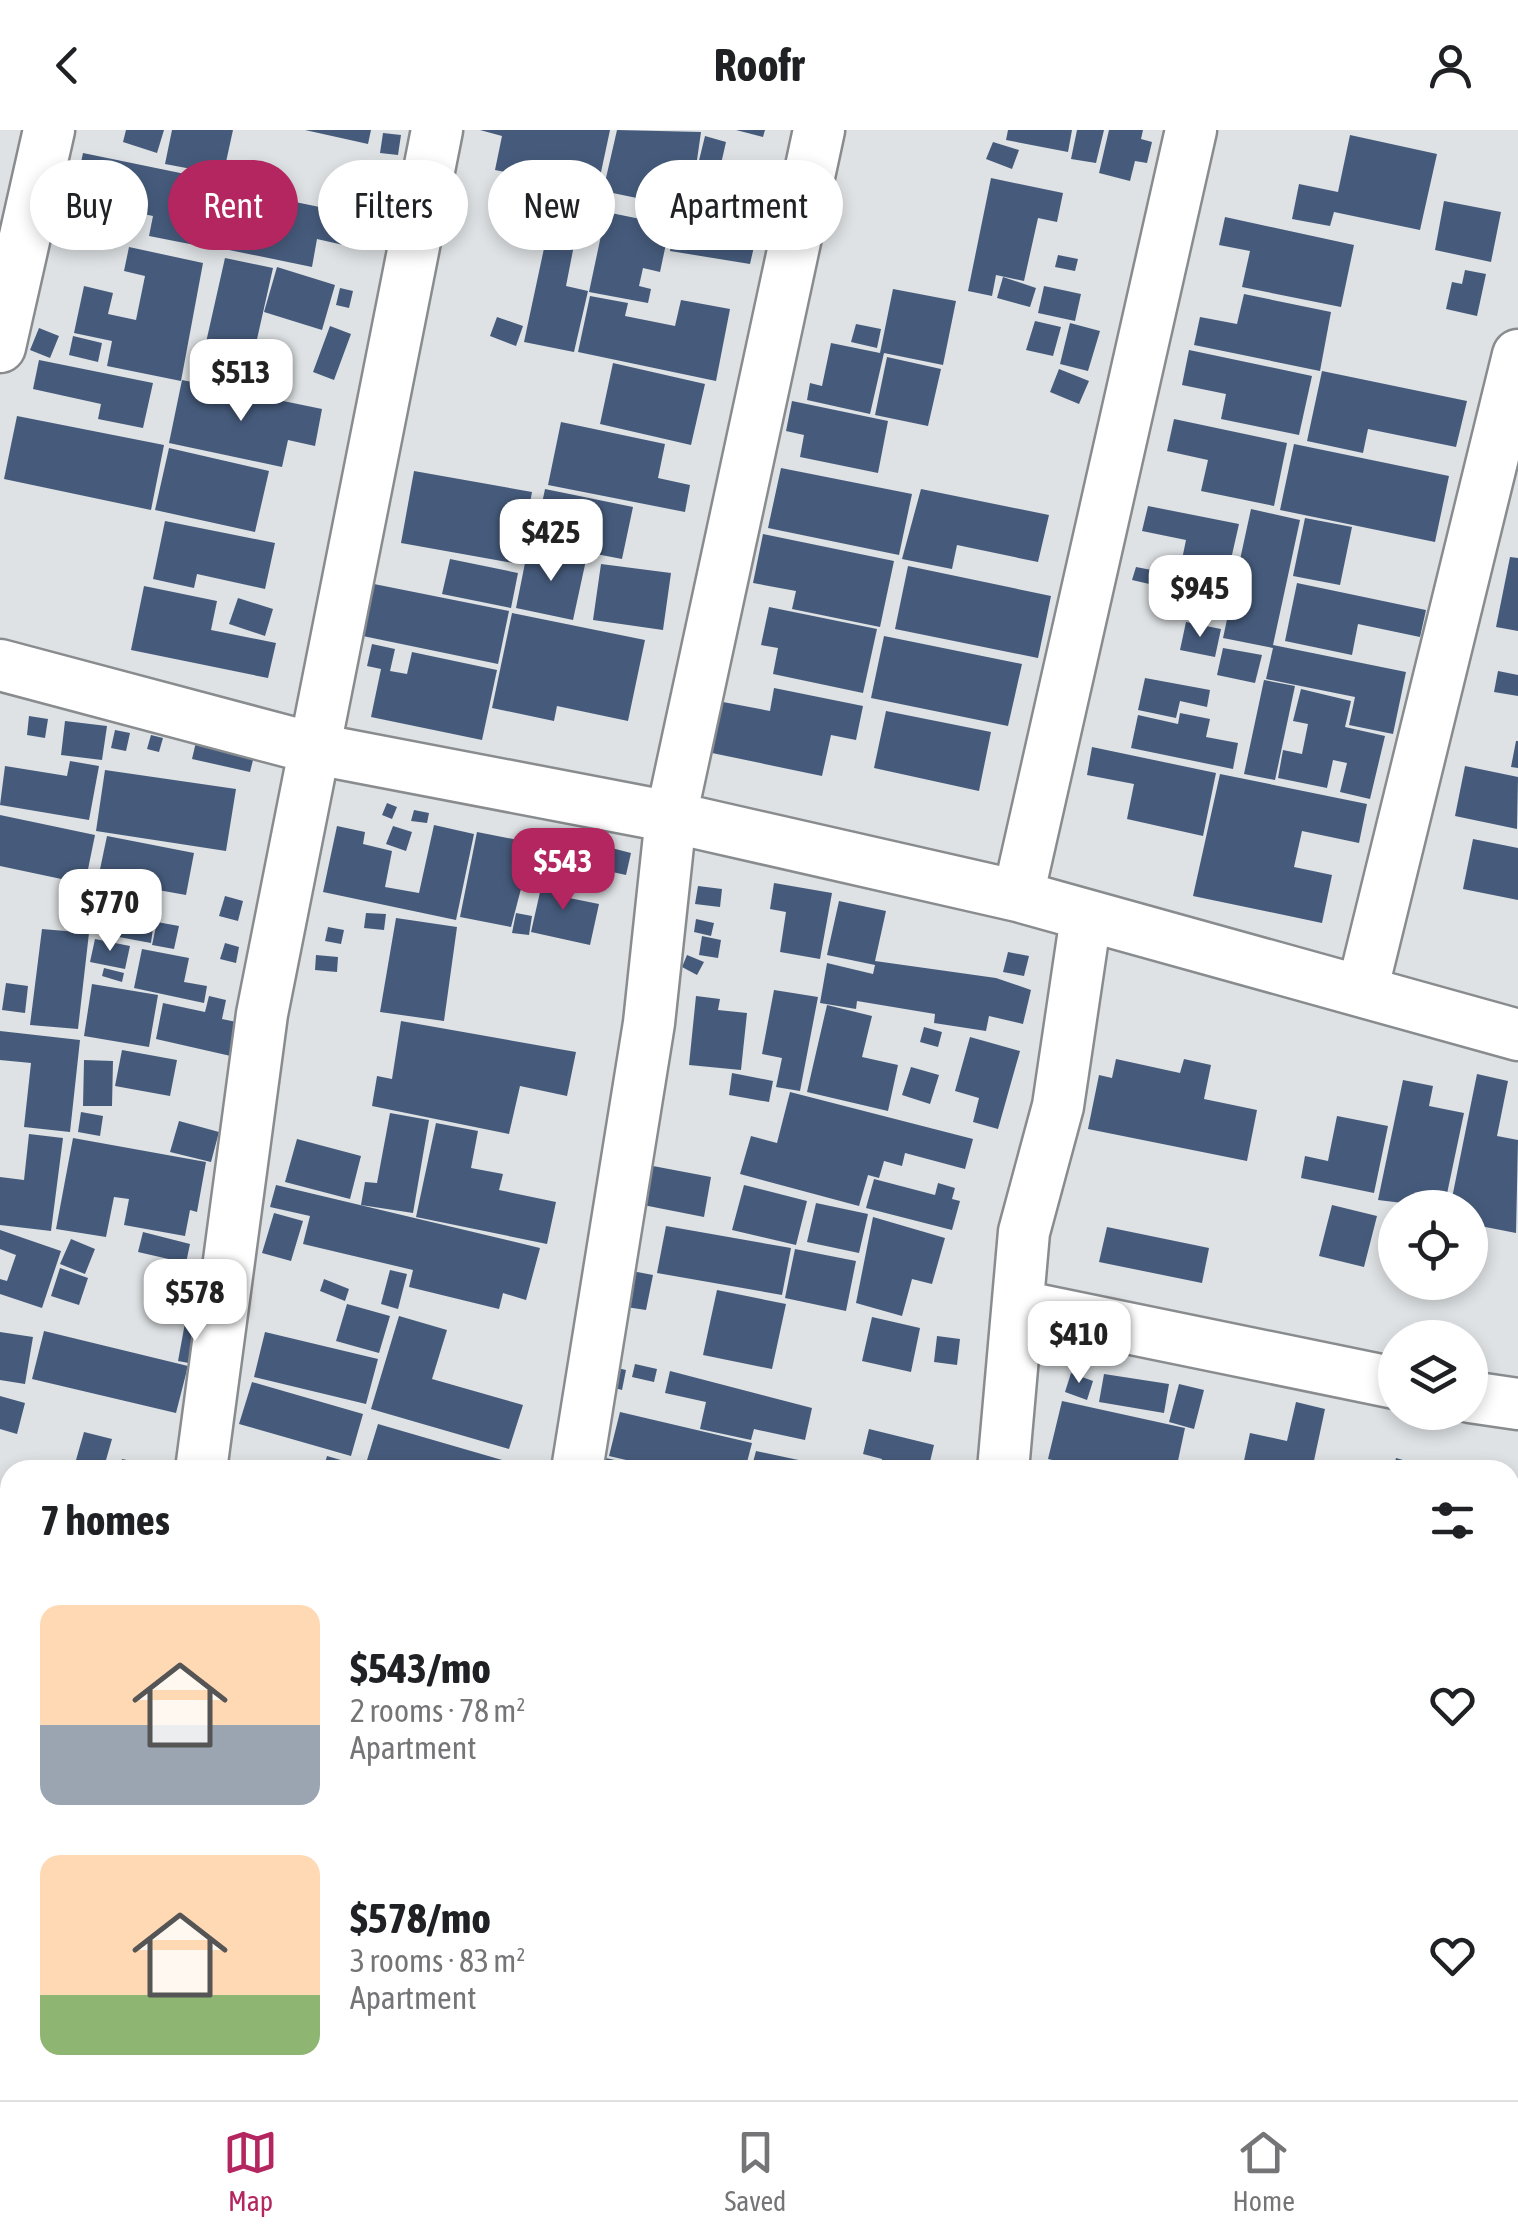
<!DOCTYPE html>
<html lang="en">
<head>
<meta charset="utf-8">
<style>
	:root { --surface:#fff; --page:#f2f2f2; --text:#202124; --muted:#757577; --line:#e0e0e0; --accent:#b3265f }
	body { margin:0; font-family:"Asap Condensed",sans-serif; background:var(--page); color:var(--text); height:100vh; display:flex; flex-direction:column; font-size:38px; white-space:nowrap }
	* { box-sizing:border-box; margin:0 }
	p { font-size:32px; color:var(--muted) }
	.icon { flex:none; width:55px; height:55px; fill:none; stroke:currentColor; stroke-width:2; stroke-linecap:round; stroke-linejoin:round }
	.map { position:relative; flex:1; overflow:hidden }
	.drawer { position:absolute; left:0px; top:1330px; width:1520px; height:640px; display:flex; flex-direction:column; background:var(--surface); border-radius:30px 30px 0 0; box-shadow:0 5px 15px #0003 }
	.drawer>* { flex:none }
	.banner { position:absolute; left:30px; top:30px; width:1000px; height:90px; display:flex; gap:20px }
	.buttons { position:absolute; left:1378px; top:1060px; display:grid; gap:20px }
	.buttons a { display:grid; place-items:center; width:110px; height:110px; border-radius:50%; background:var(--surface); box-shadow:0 5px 15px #0003; font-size:50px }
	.price { position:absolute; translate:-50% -85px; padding:0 22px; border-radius:20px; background:#fff; color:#222; font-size:32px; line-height:65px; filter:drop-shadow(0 2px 5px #0008) }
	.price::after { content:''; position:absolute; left:50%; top:60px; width:30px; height:22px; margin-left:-15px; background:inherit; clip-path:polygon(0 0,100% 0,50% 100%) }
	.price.active { background:var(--accent); color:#fff }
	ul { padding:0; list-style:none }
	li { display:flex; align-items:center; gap:30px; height:250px; padding:0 40px }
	li span { display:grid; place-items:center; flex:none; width:280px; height:200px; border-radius:20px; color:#555 }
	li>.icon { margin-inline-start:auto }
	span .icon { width:120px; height:120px; fill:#fffc; stroke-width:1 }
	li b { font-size:42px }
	h2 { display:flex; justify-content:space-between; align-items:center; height:120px; padding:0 40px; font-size:42px }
	.tag { padding:0 35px; border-radius:45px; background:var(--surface); box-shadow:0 5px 15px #0003; font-size:35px; line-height:90px }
	.tag.active { background:var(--accent); color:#fff }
	header { display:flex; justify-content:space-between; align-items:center; height:130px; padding:0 40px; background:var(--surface); font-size:45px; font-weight:700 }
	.tab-bar { display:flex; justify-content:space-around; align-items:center; height:140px; border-top:2px solid var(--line); background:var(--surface); font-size:28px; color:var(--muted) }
	.tab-bar a { display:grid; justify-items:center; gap:5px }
	.tab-bar .active { color:var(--accent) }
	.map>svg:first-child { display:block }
	.building { fill:#465b7c }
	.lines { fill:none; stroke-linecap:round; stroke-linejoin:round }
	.minor-casing { stroke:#898c8e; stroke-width:55 }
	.minor { stroke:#fff; stroke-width:50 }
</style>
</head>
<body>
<header><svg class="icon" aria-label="back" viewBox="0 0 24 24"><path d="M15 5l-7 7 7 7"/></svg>Roofr<svg class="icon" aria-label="person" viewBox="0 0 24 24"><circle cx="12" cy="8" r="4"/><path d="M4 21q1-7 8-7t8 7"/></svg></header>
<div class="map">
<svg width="1518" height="1970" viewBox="0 0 1518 1970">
	<rect width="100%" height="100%" fill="#dee2e4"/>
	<path class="building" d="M126 0H164L157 23 123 12Z
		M172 0H233L226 32 216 30 213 43 165 34Z
		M305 0H371L368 14Z
		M480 0H610L597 61 495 40 502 6Z
		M617 0 701 2 694 51 705 6 726 12 716 56 725 57 719 85 603 61Z
		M736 0H765L763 7Z
		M1008 0H1072L1068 22 1006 10Z
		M1077 0H1104L1096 33 1071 29Z
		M1109 0H1143L1141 9 1152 12 1147 33 1135 31 1130 51 1099 43Z
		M383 3 401 5 398 25 380 23Z
		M1350 5 1437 24 1420 100 1334 82 1330 96 1292 89 1299 54 1338 62Z
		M993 12 1019 20 1012 39 986 29Z
		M83 23 224 52 210 118 149 106 153 86 100 75 103 62 76 56Z
		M991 48 1063 63 1057 92 1038 88 1024 151 996 145 992 166 968 161Z
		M242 61 368 87 361 119 317 109 312 137 229 120Z
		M1444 71 1501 82 1491 132 1435 120Z
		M72 73 96 78 92 94 68 89Z
		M606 82 670 95 660 142 643 138 639 156 651 159 648 173 589 162Z
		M1225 87 1354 115 1341 177 1242 157 1250 121 1219 115Z
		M677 90 756 108 750 134 670 121Z
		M546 109 574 115 566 156 588 161 574 222 524 212Z
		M129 117 203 133 181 251 107 236 112 211 74 203 84 156 113 163 108 184 136 190 145 146 124 141Z
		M1058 125 1078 129 1075 141 1055 137Z
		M225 128 273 138 253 227 283 234 276 265 198 248Z
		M277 137 335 155 322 200 264 182Z
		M1465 140 1486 144 1477 186 1446 179 1452 152 1462 154Z
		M1003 147 1036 158 1030 177 997 168Z
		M1044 156 1081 164 1075 191 1038 183Z
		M340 158 353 161 349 178 336 175Z
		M893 159 956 171 943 235 884 223 870 284 807 270 810 253 822 256 831 213 880 223Z
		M1244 164 1331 182 1320 241 1194 215 1200 187 1237 194Z
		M590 166 628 173 625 186 675 196 681 170 730 179 716 251 578 222Z
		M497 187 523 196 516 216 490 206Z
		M1035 191 1061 197 1053 226 1026 220Z
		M1070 193 1100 201 1088 241 1060 234Z
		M856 194 881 199 877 218 851 212Z
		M330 196 351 204 334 250 313 242Z
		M39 198 59 206 50 228 30 220Z
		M73 206 102 213 98 232 69 225Z
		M1189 220 1312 246 1299 305 1221 289 1226 264 1182 255Z
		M887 227 941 239 928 296 875 285Z
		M39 230 153 253 143 298 98 289 101 274 33 259Z
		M613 233 705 254 691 315 600 294Z
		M1059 239 1089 251 1079 274 1050 262Z
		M1322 241 1467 271 1456 317 1368 299 1363 323 1307 311Z
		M182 250 322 279 315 316 288 310 282 337 169 313Z
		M792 271 888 291 878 343 800 327 804 305 786 301Z
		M17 286 164 315 151 380 4 349Z
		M1174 289 1287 313 1274 376 1201 361 1208 330 1167 321Z
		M561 292 665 314 658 348 690 355 685 382 548 355Z
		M1294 314 1449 346 1435 412 1280 380Z
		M169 318 269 341 255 402 155 380Z
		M781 338 912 364 899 425 768 398Z
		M414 341 532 362 519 434 401 413Z
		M545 359 633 377 622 429 534 412Z
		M921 359 1049 385 1038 432 957 415 952 439 902 429Z
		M1148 376 1239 394 1219 482 1173 473 1186 410 1142 401Z
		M1251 379 1300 390 1273 515 1406 542 1393 604 1349 595 1355 567 1266 549 1273 518 1223 508Z
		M1305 388 1352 397 1340 455 1293 446Z
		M165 391 275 413 265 459 197 444 194 458 153 449Z
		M763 404 894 431 880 497 792 479 796 461 753 453Z
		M528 418 586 430 573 490 516 478Z
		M1510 427 1518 428V501L1496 497Z
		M450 429 518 443 511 478 442 464Z
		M601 434 671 443 663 500 593 490Z
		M908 436 1051 466 1038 528 895 499Z
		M1136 437 1162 442 1158 456 1132 450Z
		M369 453 509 481 498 534 358 505Z
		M1297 453 1426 480 1420 507 1358 494 1352 525 1285 511Z
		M144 456 217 471 211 500 276 513 268 548 131 520Z
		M238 468 273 479 265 506 229 494Z
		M769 477 877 499 863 563 773 544 778 518 761 515Z
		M512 483 645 510 628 591 557 576 554 591 492 578Z
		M1186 492 1221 499 1215 527 1180 520Z
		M884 506 1022 534 1008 596 871 568Z
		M372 514 395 519 390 541 407 544 412 522 497 540 482 610 371 587 381 539 367 536Z
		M1223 518 1262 525 1255 553 1217 545Z
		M1498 541 1518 545V566L1494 562Z
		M1145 548 1210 560 1207 577 1180 571 1176 588 1138 580Z
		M1264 550 1295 556 1275 650 1244 644Z
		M774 558 863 576 856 610 831 605 822 646 712 623 723 572 770 581Z
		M1301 559 1351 571 1345 597 1385 606 1370 669 1340 662 1347 633 1333 630 1327 658 1278 648 1283 620 1302 624 1308 594 1293 591Z
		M886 581 991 602 979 661 874 638Z
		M1180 583 1210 589 1206 607 1238 613 1233 639 1131 618 1138 585 1178 594Z
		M29 586 48 589 45 608 27 605Z
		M65 591 107 596 102 630 61 625Z
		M115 600 130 603 126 621 111 618Z
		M151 605 163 608 159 622 147 619Z
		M1516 611H1518V638L1511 637Z
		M196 612 254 626 250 642 192 629Z
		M1092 617 1216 643 1203 706 1127 689 1134 654 1087 645Z
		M70 631 99 636 89 690 0 675 5 636 67 646Z
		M1465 636 1518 647 1517 699 1455 686Z
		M105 640 236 659 226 721 96 701Z
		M1220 644 1367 674 1359 713 1302 701 1294 737 1332 745 1322 793 1193 766Z
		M387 673 397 677 392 689 382 685Z
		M414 680 429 683 427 693 411 691Z
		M0 685 95 705 85 754 0 736Z
		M434 695 474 704 456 790 323 762 337 696 365 702 363 714 392 721 385 757 419 763Z
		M393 696 412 702 406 721 386 714Z
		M477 702 533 713 511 797 460 787Z
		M543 705 558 708 555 722 540 719Z
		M107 706 194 723 186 765 158 760 151 813 87 801Z
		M1473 709 1518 718V770L1463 759Z
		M569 713 584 715 582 730 566 728Z
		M600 715 631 723 626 745 594 738Z
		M545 740 564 744 559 766 599 774 590 815 531 802Z
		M774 753 832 763 820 829 780 822 786 782 770 779Z
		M698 756 722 759 720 777 695 774Z
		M225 766 243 771 238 791 219 786Z
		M839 771 886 781 875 831 996 848 1031 860 1023 894 989 886 986 901 934 893 935 884 857 871 856 879 820 873 827 833 873 844 875 835 827 825Z
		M366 783 386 784 384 800 364 798Z
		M516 783 532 786 529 805 512 803Z
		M396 788 457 797 444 891 380 882Z
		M696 789 714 793 711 806 694 802Z
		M157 792 179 796 174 819 152 815Z
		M328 797 344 800 341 814 325 811Z
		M42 799 89 803 78 899 30 895Z
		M702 806 721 810 718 828 699 825Z
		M95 809 130 816 125 839 90 832Z
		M225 813 239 817 236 833 220 829Z
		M142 819 189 828 184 852 207 856 204 873 134 858Z
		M1008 822 1029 826 1024 846 1003 842Z
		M316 825 338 827 337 842 315 840Z
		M687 825 704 832 697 845 682 837Z
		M104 838 124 843 122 852 102 846Z
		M6 853 28 856 25 883 2 880Z
		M92 854 158 865 149 917 84 906Z
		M774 860 818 867 800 961 776 957 782 928 762 924Z
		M209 866 226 870 222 889 251 895 244 929 156 909 163 873 205 882Z
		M696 866 720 869 718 880 747 883 741 940 689 935Z
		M827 875 872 886 862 927 898 935 888 981 807 962Z
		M401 891 576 922 567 966 520 956 509 1004 372 976 377 946 392 949Z
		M924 897 942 902 938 917 920 912Z
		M0 901 80 910 70 1002 24 997 31 933 0 930Z
		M970 907 1020 921 998 999 973 992 979 968 955 961Z
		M122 920 177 930 170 966 115 956Z
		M1116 929 1180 943 1184 929 1211 935 1204 969 1257 980 1247 1031 1088 999 1099 945 1112 948Z
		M84 930 113 931 112 976H83Z
		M911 937 939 945 930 974 902 965Z
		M732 943 773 951 769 972 729 965Z
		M1477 944 1508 951 1497 1006 1518 1010 1516 1103 1470 1094V1078H1450Z
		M1403 950 1433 956 1429 976 1464 983 1444 1078 1378 1070Z
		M790 962 973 1009 965 1039 905 1023 902 1036 884 1031 879 1048 868 1045 859 1076 740 1044 751 1006 777 1013Z
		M81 982 103 986 100 1006 78 1002Z
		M390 983 429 990 413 1083 361 1075 365 1052 377 1053Z
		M1337 986 1388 996 1374 1063 1301 1048 1305 1026 1328 1031Z
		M179 991 219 1002 211 1032 170 1022Z
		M436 993 478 1001 471 1038 503 1044 499 1060 556 1072 547 1114 416 1087Z
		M29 1004 63 1008 51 1101 0 1095V1047L24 1050Z
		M73 1008 206 1032 197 1082 190 1080 185 1106 124 1095 129 1069 114 1067 106 1107 56 1099Z
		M297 1009 361 1026 350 1069 285 1052Z
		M653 1036 711 1047 704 1087 633 1073 640 1042 651 1045Z
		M874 1049 935 1065 938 1053 955 1058 952 1069 960 1071 952 1100 866 1078Z
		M276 1055 540 1118 526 1170 503 1163 499 1179 409 1157 413 1140 303 1114 310 1086 270 1077Z
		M744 1055 807 1071 796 1115 732 1100Z
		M816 1073 868 1084 859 1123 807 1112Z
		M1332 1075 1377 1086 1364 1137 1319 1126Z
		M274 1083 303 1091 291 1131 262 1123Z
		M873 1087 945 1108 932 1154 912 1149 902 1186 856 1173Z
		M666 1096 791 1118 782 1165 657 1143Z
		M1107 1097 1209 1118 1202 1153 1099 1132Z
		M0 1100 61 1121 42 1178 0 1164V1149L7 1151 16 1125 0 1119Z
		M143 1102 190 1114 186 1133 138 1122Z
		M71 1109 95 1119 85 1144 60 1134Z
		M795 1119 856 1131 846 1181 785 1168Z
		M60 1138 88 1148 79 1175 51 1166Z
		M390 1140 407 1144 398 1179 381 1174Z
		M632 1141 653 1145 646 1180 626 1177Z
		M324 1149 349 1159 345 1171 320 1161Z
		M717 1160 786 1174 772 1239 703 1225Z
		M347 1174 390 1186 379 1223 336 1211Z
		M399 1186 447 1200 432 1249 523 1275 509 1319 371 1279Z
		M872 1187 920 1198 911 1242 862 1231Z
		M185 1193 212 1198 205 1236 178 1231Z
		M44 1201 188 1236 176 1283 32 1249Z
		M0 1202 33 1207 25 1254 0 1250Z
		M265 1202 378 1229 366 1274 254 1247Z
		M937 1206 960 1209 957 1235 934 1232Z
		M635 1234 657 1239 654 1252 632 1247Z
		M609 1236 626 1240 622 1260 604 1255Z
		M670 1241 812 1278 805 1310 754 1299 751 1310 700 1299 706 1272 665 1263Z
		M1071 1243 1093 1251 1087 1270 1065 1262Z
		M1104 1244 1169 1254 1164 1283 1099 1272Z
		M252 1252 363 1284 351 1326 239 1294Z
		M1179 1254 1204 1260 1194 1299 1169 1292Z
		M0 1266 25 1273 17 1304 0 1299Z
		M1062 1271 1185 1298 1176 1340H1097L1048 1329Z
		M1296 1272 1325 1279 1312 1340H1242L1250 1303 1287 1311Z
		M620 1282 752 1313 745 1340H669L609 1326Z
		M378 1294 509 1332 506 1340H364Z
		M869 1299 934 1315 928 1340H880L882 1329 863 1324Z
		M84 1302 112 1309 104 1337 76 1330Z
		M756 1321 836 1338V1340H751Z
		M327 1326 358 1335 356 1340H323Z
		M596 1326 653 1338V1340H593Z
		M1396 1328 1434 1339V1340H1393Z
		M122 1329 165 1338V1340H120Z
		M247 1330 266 1334 265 1340H244Z
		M1517 1386H1518V1420L1510 1418Z
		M1512 1425 1518 1426V1516L1510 1514Z
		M8 1486H10V1579L0 1577V1524Z
		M0 1585 10 1587V1649L0 1647Z
		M1510 1598 1518 1600V1624L1510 1621Z
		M7 1719H10V1771L0 1770V1726L5 1727Z
		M0 1836 10 1838V1874L0 1872Z
		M0 1876 10 1878V1920L0 1917Z
		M156 1960H275L273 1970H154Z
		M276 1960H309L307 1970H274Z
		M625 1960H654L651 1970H623Z
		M659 1960H765L762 1970H655Z
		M1326 1960H1334L1348 1970H1319Z
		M1360 1960H1412L1407 1970H1355Z
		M589 1962 617 1968V1970H588Z
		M497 1963 521 1968V1970H496Z"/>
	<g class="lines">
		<g class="minor-casing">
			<path id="minor" d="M0 217 49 0
				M0 535 316 619 671 687 1018 766 1518 905
				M1018 766 1191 0
				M1362 861 1518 225
				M1020 1176 1395 1253
				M1470 1267 1518 1274
				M201 1340 262 884 437 0
				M577 1340 649 893 671 687 819 0
				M1003 1340 1024 1102 1058 976 1086 787
				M0 1436 10 1438
				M1510 1572 1518 1574
				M1510 1844 1518 1836
				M89 1970 91 1960
				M463 1970 466 1960
				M875 1970 877 1960"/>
		</g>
		<use href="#minor" class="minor"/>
	</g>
</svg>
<div class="buttons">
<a><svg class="icon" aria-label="locate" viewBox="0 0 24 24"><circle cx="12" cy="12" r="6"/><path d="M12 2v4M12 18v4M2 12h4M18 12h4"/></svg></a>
<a><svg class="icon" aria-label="layers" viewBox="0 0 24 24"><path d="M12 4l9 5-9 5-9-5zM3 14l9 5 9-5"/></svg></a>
</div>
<b class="price" style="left:241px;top:294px">$513</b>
<b class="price" style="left:551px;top:454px">$425</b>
<b class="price" style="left:1200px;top:510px">$945</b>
<b class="price active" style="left:563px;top:783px">$543</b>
<b class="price" style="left:110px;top:824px">$770</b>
<b class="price" style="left:195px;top:1214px">$578</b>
<b class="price" style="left:1079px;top:1256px">$410</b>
<div class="banner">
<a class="tag">Buy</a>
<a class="tag active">Rent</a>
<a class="tag">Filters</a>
<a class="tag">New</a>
<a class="tag">Apartment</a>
</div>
<section class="drawer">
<h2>7 homes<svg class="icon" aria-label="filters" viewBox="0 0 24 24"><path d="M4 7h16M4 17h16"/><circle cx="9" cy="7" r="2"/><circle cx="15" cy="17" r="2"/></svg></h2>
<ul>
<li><span style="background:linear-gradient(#ffd9b3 60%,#9aa5b1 0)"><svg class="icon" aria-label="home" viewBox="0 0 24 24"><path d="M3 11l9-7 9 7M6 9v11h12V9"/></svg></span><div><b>$543/mo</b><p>2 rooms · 78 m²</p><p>Apartment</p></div><svg class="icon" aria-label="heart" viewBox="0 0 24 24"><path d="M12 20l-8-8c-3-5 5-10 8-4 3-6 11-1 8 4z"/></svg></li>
<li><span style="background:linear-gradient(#ffd9b3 70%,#8fb573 0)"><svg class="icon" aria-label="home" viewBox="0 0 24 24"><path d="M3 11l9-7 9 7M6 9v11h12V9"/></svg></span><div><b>$578/mo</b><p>3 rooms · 83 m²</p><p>Apartment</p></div><svg class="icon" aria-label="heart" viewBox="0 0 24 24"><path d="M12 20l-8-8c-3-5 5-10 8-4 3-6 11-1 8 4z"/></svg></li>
</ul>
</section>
</div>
<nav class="tab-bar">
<a class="active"><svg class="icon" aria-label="map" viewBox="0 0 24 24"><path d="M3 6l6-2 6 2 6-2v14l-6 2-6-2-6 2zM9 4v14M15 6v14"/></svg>Map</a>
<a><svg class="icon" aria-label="saved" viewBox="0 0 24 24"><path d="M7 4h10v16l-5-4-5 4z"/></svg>Saved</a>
<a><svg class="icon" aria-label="home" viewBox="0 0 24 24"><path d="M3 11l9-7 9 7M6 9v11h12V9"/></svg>Home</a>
</nav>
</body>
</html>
